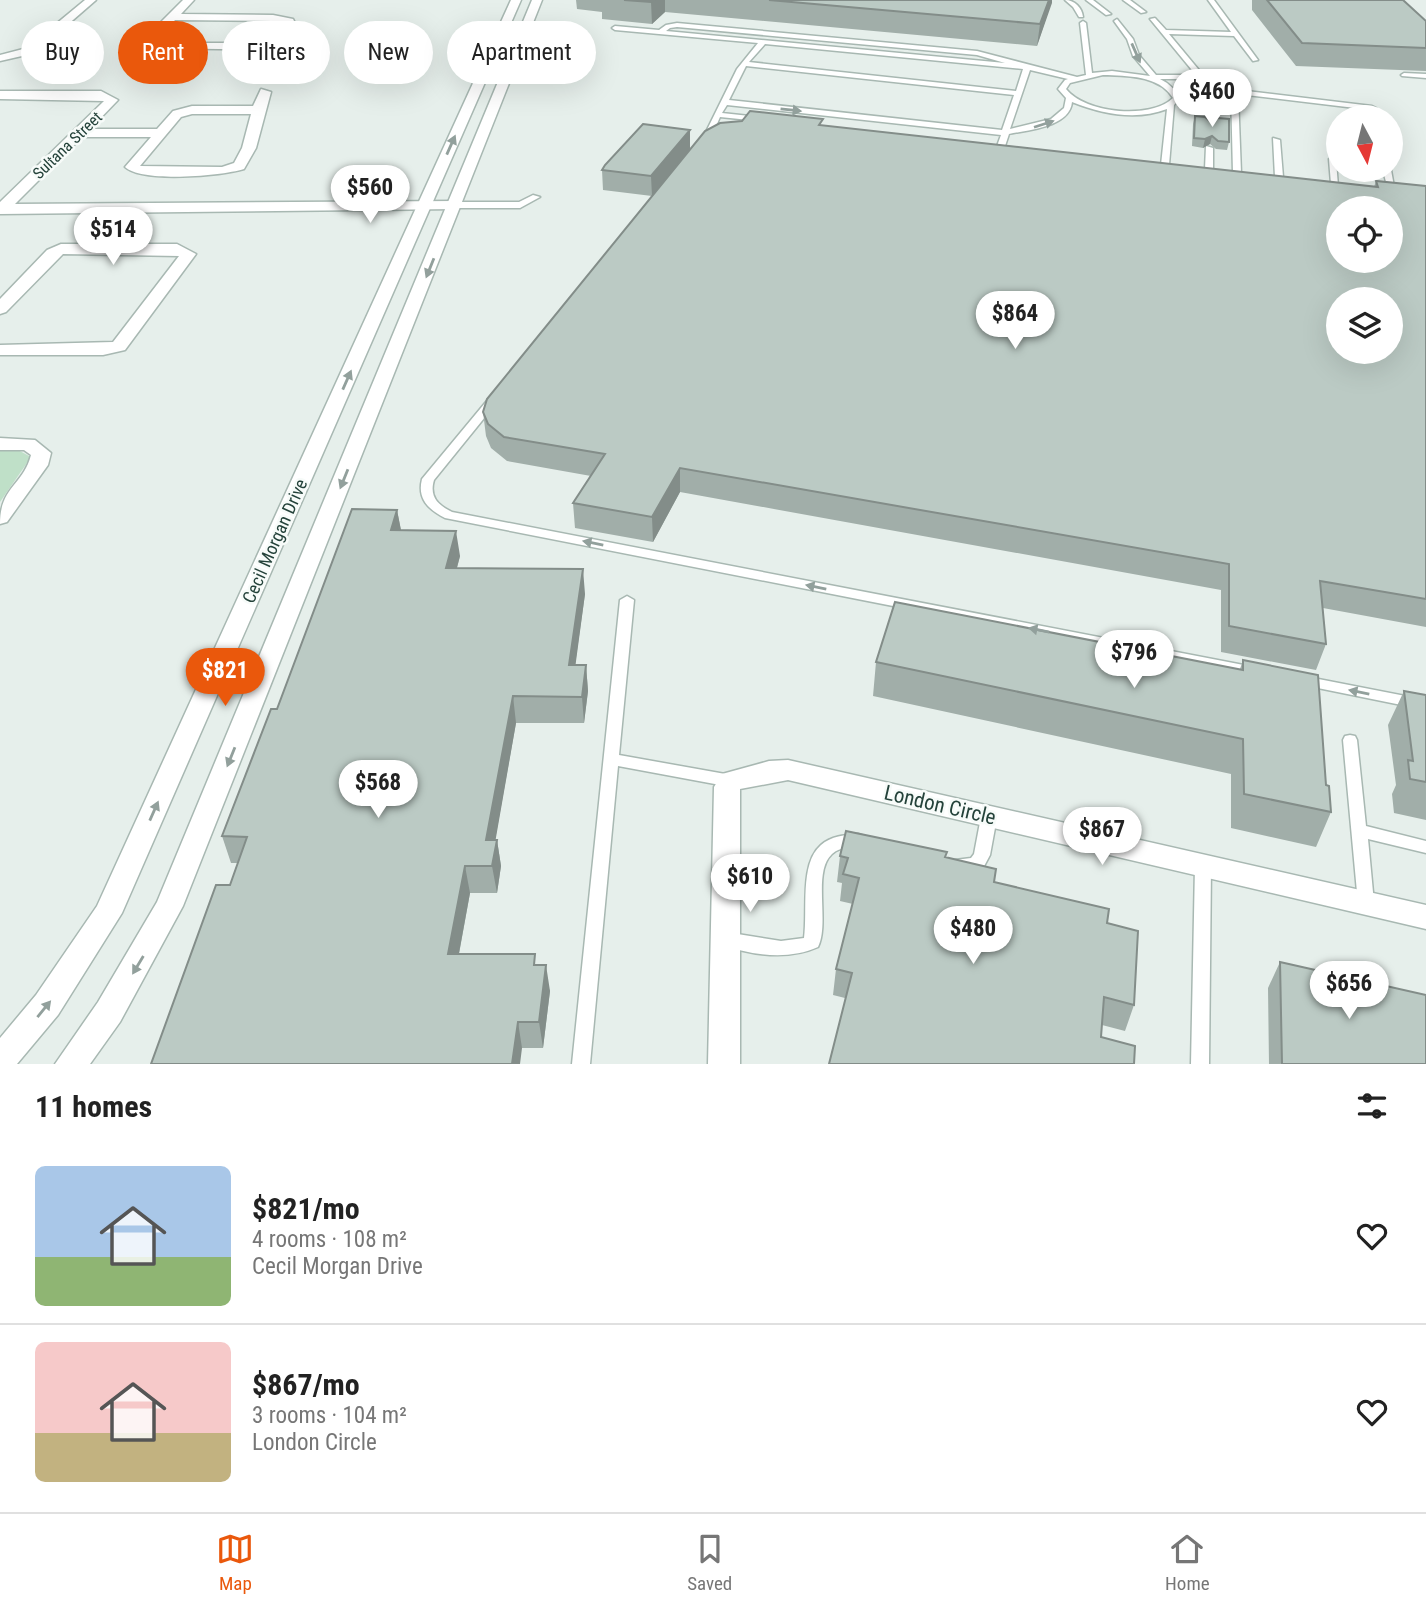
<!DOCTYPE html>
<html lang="en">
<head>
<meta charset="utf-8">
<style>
	:root { --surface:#fff; --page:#f6f6f6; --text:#222; --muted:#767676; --line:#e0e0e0; --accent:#ea580c }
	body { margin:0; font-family:"Roboto Condensed",sans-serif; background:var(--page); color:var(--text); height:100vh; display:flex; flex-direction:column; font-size:26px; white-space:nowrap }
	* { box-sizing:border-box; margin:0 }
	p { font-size:23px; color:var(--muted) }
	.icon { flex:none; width:38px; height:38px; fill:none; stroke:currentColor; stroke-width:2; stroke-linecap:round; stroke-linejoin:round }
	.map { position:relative; height:1064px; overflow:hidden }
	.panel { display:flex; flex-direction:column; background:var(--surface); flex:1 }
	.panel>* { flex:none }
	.hud { position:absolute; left:21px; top:21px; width:700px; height:63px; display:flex; gap:14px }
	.needle { width:46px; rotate:173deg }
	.tools { position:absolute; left:1326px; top:105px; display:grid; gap:14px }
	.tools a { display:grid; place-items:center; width:77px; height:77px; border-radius:50%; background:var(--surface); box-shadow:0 7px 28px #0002; font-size:35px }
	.price { position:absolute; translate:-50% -60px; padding:0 16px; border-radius:24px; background:#fff; color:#222; font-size:23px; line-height:46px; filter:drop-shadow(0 2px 4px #0008) }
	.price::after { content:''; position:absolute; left:50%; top:42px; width:21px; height:16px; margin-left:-10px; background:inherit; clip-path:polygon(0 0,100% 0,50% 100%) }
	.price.active { background:var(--accent); color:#fff }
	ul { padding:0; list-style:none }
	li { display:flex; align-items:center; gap:21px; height:175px; padding:0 35px }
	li+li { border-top:2px solid var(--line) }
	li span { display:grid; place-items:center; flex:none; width:196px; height:140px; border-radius:10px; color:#555 }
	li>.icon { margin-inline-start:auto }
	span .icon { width:84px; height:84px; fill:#fffc; stroke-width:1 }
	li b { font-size:30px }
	h2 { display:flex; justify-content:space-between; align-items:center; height:84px; padding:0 35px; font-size:30px }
	.tag { padding:0 24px; border-radius:32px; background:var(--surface); box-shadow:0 7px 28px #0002; font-size:24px; line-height:63px }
	.tag.active { background:var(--accent); color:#fff }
	.tab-bar { display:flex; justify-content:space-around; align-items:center; height:98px; border-top:2px solid var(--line); background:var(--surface); font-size:19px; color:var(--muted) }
	.tab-bar a { display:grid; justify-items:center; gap:4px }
	.tab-bar .active { color:var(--accent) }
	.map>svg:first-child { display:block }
	.green { fill:#bfe0c8 }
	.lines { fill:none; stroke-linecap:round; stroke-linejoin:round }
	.service-casing { stroke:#a8b8b2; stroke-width:3 }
	.minor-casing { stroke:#a8b8b2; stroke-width:3 }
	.tertiary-casing { stroke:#a8b8b2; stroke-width:3 }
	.service { fill:#fff; fill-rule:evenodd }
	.minor { fill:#fff; fill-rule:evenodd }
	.tertiary { fill:#fff; fill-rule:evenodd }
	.wall { fill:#a1aea9 }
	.shaded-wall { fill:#838d89 }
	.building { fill:#bbcac4; stroke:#838d89; stroke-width:2; fill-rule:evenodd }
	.oneway { fill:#92a09c }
	.labels { text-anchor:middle; stroke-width:5; stroke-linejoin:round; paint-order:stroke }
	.far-street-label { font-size:16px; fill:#24423a; stroke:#f7fbf9 }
	.street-label { font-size:18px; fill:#24423a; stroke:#f7fbf9 }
	.near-street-label { font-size:21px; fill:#24423a; stroke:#f7fbf9 }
</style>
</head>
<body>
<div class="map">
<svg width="1426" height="1064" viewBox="0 0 1426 1064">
	<rect width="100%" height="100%" fill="#e6efeb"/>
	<path class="green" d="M0 449 18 450 29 456V460L0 502Z"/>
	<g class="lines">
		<g class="service-casing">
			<path id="service" d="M1065 0C1075 0 1082 8 1083 17H1079L1073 7Z
				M1086 0H1093L1111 14 1106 15Z
				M1123 0H1130L1146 12 1141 13Z
				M1208 0H1214L1258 60 1253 61 1234 36 1169 34 1213 87 1372 106 1376 108 1372 110 1238 94 1241 173 1237 175 1233 173 1231 93 1214 92V126L1210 128 1206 126 1207 92 1179 96 1181 98 1174 105 1169 165 1165 167 1161 165 1167 109C1136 121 1102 114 1072 102 1070 127 1028 130 1009 134L1005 146 1001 148 997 146 1001 135 727 105 722 113 759 117 763 119 759 121 720 117 709 142 705 144 701 142 737 69 758 43 615 30 612 28 615 26 659 30 666 25 677 23 977 51 1077 77 1086 75 1080 23 1083 21 1086 23 1092 73 1112 71 1150 76 1133 56 1127 39 1114 21 1117 19 1133 39 1139 55 1156 75H1196L1150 19 1155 18 1166 30 1231 32ZM677 27 977 55 1005 63 666 31 670 28ZM765 44 1023 69 1016 91 749 62ZM746 66 1014 95 1002 130 729 100ZM1030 70 1068 79 1065 80 1058 89 1066 98 1064 108 1051 119 1010 129ZM1103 75C1127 76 1159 75 1173 98 1150 120 1085 113 1066 89L1070 83ZM1160 79H1199L1206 88 1177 92 1167 83Z
				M1404 73 1426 74V78L1402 76 1401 75Z
				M1273 138 1280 140 1283 177 1279 179 1275 177Z
				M1206 146 1213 148V169L1209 171 1205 169Z
				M1329 159 1336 161 1338 186 1331 184Z
				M1383 170H1391L1395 192 1388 190Z
				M533 195 540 197 520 208H456L452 205 456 202H519Z
				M494 396 498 397 499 399 498 401 434 480C429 497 438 505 452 512L1254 667 1259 669 1261 672 1259 675 1254 677 445 518C428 509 417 499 422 479L490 397Z
				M627 596 634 600 619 755 731 775 736 777 739 781 736 785 731 787 618 766 590 1064H572L620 600Z
				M1303 676 1426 700V710L1298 684 1296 681 1298 678Z
				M1350 735 1355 736 1357 740 1366 826 1426 841V853L1368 839 1374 903 1372 908 1366 910 1360 908 1358 903 1343 740 1345 736Z
				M989 811 995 813 997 817 990 855 982 870 976 872 955 870 953 865 955 860 971 858 974 854 981 817 983 813Z
				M858 834 864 836 866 840 864 844C853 848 840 846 832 854 812 872 830 923 818 947 787 961 751 955 719 944L716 939 719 934 725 932 781 941 804 938C808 911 799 864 821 845 831 836 845 835 858 834Z
				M1203 859 1209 861 1211 866 1209 1064H1191L1195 866 1197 861Z"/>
		</g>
		<g class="minor-casing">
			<path id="minor" d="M85 0H96L35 53 0 61V55L27 48Z
				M183 0H194L181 14 273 15 293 19 294 21 277 44H296L302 47 296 50 144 48 145 38ZM175 20 273 21 282 23 265 43H154Z
				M261 89 271 92 256 148 244 169C222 176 142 183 125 167L151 137H82L15 204 456 201 463 205 456 209 0 214V202L104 101 0 99V91H101L118 100 90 129H157L173 111 192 106H253ZM192 114H251L242 148 234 163 222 167 140 166 181 117Z
				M61 244H177L196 254 125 350 103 355H0V345L113 342 179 256 63 254 6 312 0 314V299L47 250Z
				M0 438 35 440 51 453 48 465 7 522 0 524C0 486 23 486 31 455L24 450H0Z
				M788 760 1426 905V929L788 780 740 789V1064H708L714 787 722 774 769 761Z"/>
		</g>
		<g class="tertiary-casing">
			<path id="tertiary" d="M511 0H521L122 913 58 1015 17 1064H0V1038L36 995 97 906Z
				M532 0H542L183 906 120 1022 90 1064H55L98 1002 157 902Z"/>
		</g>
		<use href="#service" class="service"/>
		<use href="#minor" class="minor"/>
		<use href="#tertiary" class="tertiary"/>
	</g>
	<path class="wall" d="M576 0H1052L1037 46 665 12 652 24 602 19V12L577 9Z
		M1252 0H1403L1426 48V71L1296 66 1252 10Z
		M1195 116 1229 142 1227 150 1216 149 1210 144 1203 148 1192 146 1193 124Z
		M822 126 1374 187 1376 181 1426 186V627L1323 608 1326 644 1316 670 1221 652V590L680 492 653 542 575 528 573 503 591 476 507 461 491 448 486 436 483 412Z
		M690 130V149L652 196 603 190 602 170Z
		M397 510 401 531 460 556 457 568 585 594 575 665H586L588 691 584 723H516L495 840H497L501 866 497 893H470L459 954 537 965 550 991 543 1048H522L230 885 238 863H231L222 836 277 709Z
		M1243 660 1326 785 1331 812 1316 847 1231 828V774L873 696 876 662 1240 669Z
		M1404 691 1426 695V820L1394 813 1392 794 1396 785 1388 725Z
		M840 856 946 857 994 882 1107 923 1134 1005 1125 1031 1102 1025 845 998 833 995 836 969 853 904 840 901 842 883 837 882Z
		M1280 962 1426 1064H1269L1268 988Z"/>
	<path class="shaded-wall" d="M654 0H665V12L652 24 651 2Z
		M1049 0H1052V3L1037 46 1040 24Z
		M690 130V149L652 196 651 176Z
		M1212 136 1210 144 1203 148 1205 139Z
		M680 468V492L653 542 652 517Z
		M397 510 402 535 391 530Z
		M456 531 460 556 450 593 446 568Z
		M583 569 585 594 572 691 569 665Z
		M586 665 588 691 584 723 582 697Z
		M513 696 516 723 491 866 486 840Z
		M497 840 501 866 497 893 492 866Z
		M465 866 470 893 454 980 448 954Z
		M546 965 550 991 543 1048 539 1022Z
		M518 1022 522 1048 520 1064H512Z"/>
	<path class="building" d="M624 0H654L651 2Z
		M769 0H1049L1040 24Z
		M1267 0H1403L1426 21V48L1302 43Z
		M750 111 823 119 819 125 1378 187 1376 181 1426 186V599L1320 581 1326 644 1229 626V564L680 468 652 517 573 503 605 454 504 437 488 424 483 412 487 399 705 131 720 123 742 121ZM1339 208H1391V261H1339ZM1339 299H1391V352H1339Z
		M1195 116 1205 117 1211 122 1218 118 1229 119V142L1218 141 1212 136 1205 139 1194 138Z
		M643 124 690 130 651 176 602 170 605 165Z
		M352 509 397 510 391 530 456 531 446 568 583 569 569 665H586L582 697 513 696 486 840H497L492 866H465L448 954H535L534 965H546L539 1022H518L512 1064H151L216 885H230L247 837 222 836 271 709H277Z
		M895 602 1243 670V660L1318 675 1326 785 1329 786 1331 812 1244 794 1243 739 876 662Z
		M1404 691 1426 695V782L1410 779 1408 760 1413 761Z
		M846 831 947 852 945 857 996 869 994 882 1109 909 1107 923 1138 931 1134 1005 1104 997 1101 1037 1135 1046 1134 1064H829L852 973 836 969 859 878 843 874 848 858 840 856Z
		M1280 962 1426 995V1064H1282Z"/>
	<defs><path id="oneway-solid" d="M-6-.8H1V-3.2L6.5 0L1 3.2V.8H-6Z" transform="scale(1.75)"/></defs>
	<g class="oneway">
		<use href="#oneway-solid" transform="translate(1136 53) rotate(66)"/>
		<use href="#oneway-solid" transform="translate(791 110) rotate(6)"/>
		<use href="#oneway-solid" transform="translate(1044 124) rotate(-18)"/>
		<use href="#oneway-solid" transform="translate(451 145) rotate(-66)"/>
		<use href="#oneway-solid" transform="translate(430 268) rotate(112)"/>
		<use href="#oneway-solid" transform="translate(347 380) rotate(-66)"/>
		<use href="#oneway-solid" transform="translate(344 479) rotate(112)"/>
		<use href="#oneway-solid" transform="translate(593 543) rotate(-169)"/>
		<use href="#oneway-solid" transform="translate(816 587) rotate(-169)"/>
		<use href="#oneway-solid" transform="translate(1039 630) rotate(-169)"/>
		<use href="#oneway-solid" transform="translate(1359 692) rotate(-169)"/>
		<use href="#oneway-solid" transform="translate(231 757) rotate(112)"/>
		<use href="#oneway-solid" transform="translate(154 811) rotate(-66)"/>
		<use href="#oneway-solid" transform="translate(138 965) rotate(121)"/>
		<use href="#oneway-solid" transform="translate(44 1009) rotate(-51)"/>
	</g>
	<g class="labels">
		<g class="far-street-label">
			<text transform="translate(67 145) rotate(-44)" y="6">Sultana Street</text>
		</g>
		<g class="street-label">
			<text transform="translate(275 541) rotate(-66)" y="6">Cecil Morgan Drive</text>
		</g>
		<g class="near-street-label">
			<text transform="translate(940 805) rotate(13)" y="7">London Circle</text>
		</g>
	</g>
</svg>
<div class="tools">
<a><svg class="needle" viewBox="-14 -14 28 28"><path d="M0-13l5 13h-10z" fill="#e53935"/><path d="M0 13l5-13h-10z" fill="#767676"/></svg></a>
<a><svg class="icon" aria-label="locate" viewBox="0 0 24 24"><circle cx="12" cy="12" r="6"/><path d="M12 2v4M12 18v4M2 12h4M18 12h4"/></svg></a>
<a><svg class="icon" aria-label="layers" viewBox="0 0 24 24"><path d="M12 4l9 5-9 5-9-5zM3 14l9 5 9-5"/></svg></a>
</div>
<b class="price" style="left:1212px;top:129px">$460</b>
<b class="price" style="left:370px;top:225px">$560</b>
<b class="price" style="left:113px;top:267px">$514</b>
<b class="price" style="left:1015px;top:351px">$864</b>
<b class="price" style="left:1134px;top:690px">$796</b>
<b class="price active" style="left:225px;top:708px">$821</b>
<b class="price" style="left:378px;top:820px">$568</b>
<b class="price" style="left:1102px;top:867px">$867</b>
<b class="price" style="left:750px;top:914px">$610</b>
<b class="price" style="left:973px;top:966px">$480</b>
<b class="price" style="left:1349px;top:1021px">$656</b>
<div class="hud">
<a class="tag">Buy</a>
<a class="tag active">Rent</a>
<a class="tag">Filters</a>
<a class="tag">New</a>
<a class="tag">Apartment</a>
</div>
</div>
<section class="panel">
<h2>11 homes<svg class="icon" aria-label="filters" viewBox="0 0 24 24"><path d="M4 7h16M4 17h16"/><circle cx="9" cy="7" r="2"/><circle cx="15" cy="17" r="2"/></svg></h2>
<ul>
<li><span style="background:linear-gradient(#a9c7e8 65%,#8fb573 0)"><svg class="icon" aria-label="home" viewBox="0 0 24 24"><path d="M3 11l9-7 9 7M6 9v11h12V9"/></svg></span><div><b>$821/mo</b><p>4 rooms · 108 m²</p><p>Cecil Morgan Drive</p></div><svg class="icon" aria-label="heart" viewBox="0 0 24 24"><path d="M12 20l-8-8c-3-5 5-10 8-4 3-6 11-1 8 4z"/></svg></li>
<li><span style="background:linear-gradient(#f6c9c9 65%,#c2b280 0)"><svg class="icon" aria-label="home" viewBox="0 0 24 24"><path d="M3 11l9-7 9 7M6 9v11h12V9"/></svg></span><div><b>$867/mo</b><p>3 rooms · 104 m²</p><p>London Circle</p></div><svg class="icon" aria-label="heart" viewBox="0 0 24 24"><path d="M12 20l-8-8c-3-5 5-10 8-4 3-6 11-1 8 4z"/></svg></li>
</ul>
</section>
<nav class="tab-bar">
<a class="active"><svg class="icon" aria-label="map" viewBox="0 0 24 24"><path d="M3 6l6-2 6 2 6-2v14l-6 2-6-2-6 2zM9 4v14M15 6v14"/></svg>Map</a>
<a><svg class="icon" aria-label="saved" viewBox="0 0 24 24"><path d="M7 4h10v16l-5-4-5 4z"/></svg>Saved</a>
<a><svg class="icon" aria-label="home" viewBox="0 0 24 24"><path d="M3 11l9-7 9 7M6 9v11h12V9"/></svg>Home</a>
</nav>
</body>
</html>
